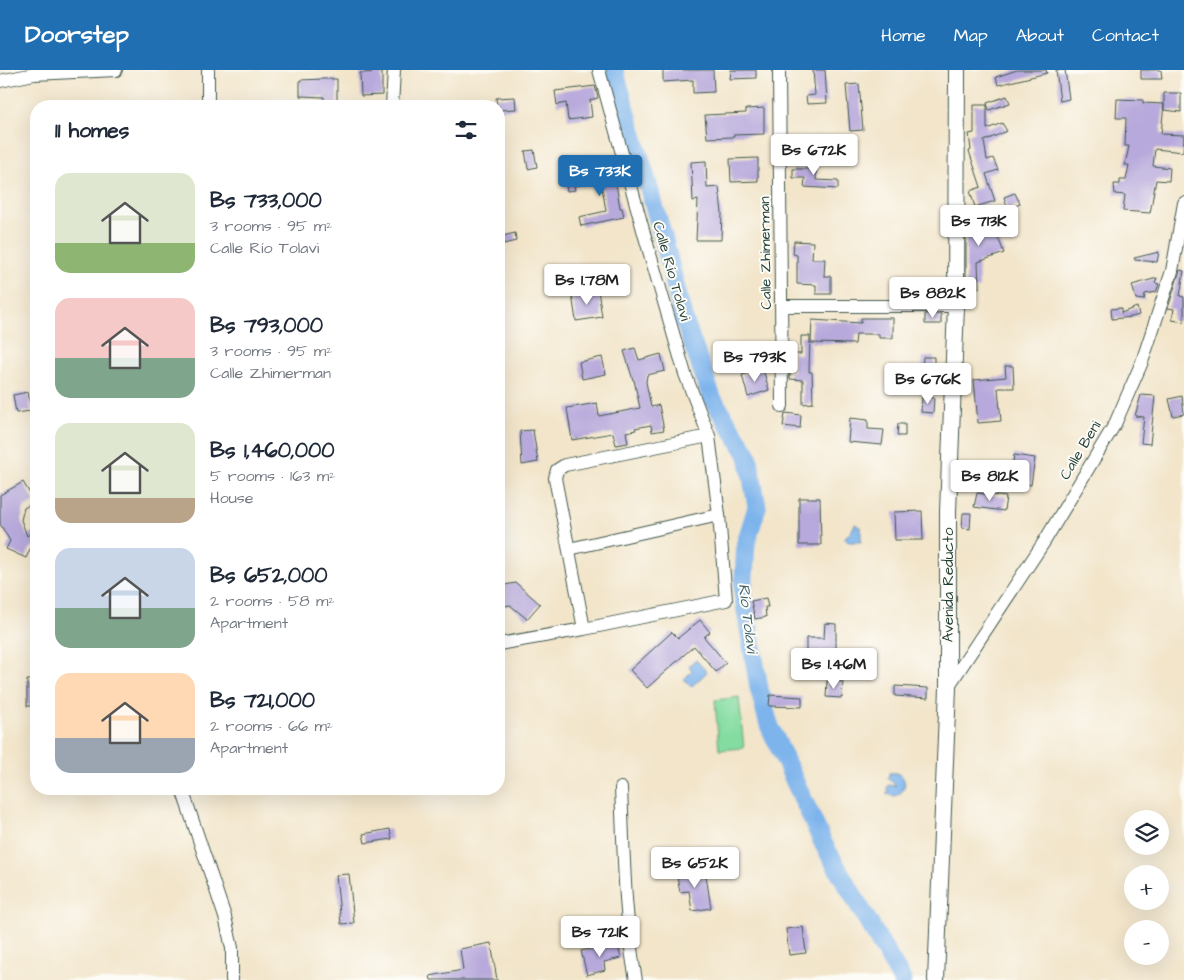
<!DOCTYPE html>
<html lang="en">
<head>
<meta charset="utf-8">
<style>
	:root { --surface:#fff; --page:#f2f2f3; --text:#1f2937; --muted:#747a83; --accent:#1f6fb2 }
	body { margin:0; font-family:"Architects Daughter",sans-serif; background:var(--page); color:var(--text); height:100vh; display:flex; flex-direction:column; font-size:19px; white-space:nowrap }
	* { box-sizing:border-box; margin:0 }
	p { font-size:16px; color:var(--muted) }
	.icon { flex:none; width:28px; height:28px; fill:none; stroke:currentColor; stroke-width:2; stroke-linecap:round; stroke-linejoin:round }
	.map { position:relative; flex:1; overflow:hidden }
	.panel { position:absolute; left:30px; top:30px; width:475px; height:695px; display:flex; flex-direction:column; background:var(--surface); border-radius:20px; box-shadow:0 5px 20px #0002 }
	.panel>* { flex:none }
	.buttons { position:absolute; left:1124px; top:740px; display:grid; gap:10px }
	.buttons a { display:grid; place-items:center; width:45px; height:45px; border-radius:50%; background:var(--surface); box-shadow:0 5px 20px #0002; font-size:25px }
	.price { position:absolute; translate:-50% -42px; padding:0 11px; border-radius:5px; background:#fff; color:#222; font-size:16px; line-height:32px; filter:drop-shadow(0 1px 2px #0008) }
	.price::after { content:''; position:absolute; left:50%; top:30px; width:15px; height:11px; margin-left:-8px; background:inherit; clip-path:polygon(0 0,100% 0,50% 100%) }
	.price.active { background:var(--accent); color:#fff }
	ul { padding:0; list-style:none }
	li { display:flex; align-items:center; gap:15px; height:125px; padding:0 25px }
	li span { display:grid; place-items:center; flex:none; width:140px; height:100px; border-radius:15px; color:#555 }
	li>.icon { margin-inline-start:auto }
	span .icon { width:60px; height:60px; fill:#fffc; stroke-width:1 }
	li b { font-size:21px }
	h2 { display:flex; justify-content:space-between; align-items:center; height:60px; padding:0 25px; font-size:21px }
	header { display:flex; align-items:center; gap:30px; box-sizing:border-box; height:70px; padding:0 25px; background:var(--accent); color:#fff }
	header strong { font-size:24px }
	nav { display:flex; gap:28px; margin-inline-start:auto; font-size:18px }
	.map>svg:first-child { display:block }
	.green { fill:#84dca1; stroke:#528c6a }
	.water { fill:#7db4ec; stroke:#4e7890 }
	.lines { fill:none; stroke-linecap:round; stroke-linejoin:round }
	.river { stroke:#7db4ec; stroke-width:19 }
	.building { fill:#b7a9db }
	.minor-casing { stroke:#3f564a; stroke-width:14 }
	.major-casing { stroke:#3f564a; stroke-width:18 }
	.minor { stroke:#fff; stroke-width:12 }
	.major { stroke:#fff; stroke-width:16 }
	.labels { text-anchor:middle; stroke-width:4; stroke-linejoin:round; paint-order:stroke }
	.street-label { font-size:15px; fill:#1f3d34; stroke:#fdfcf7 }
	.water-label { font-size:16px; font-style:italic; fill:#3b616b; stroke:#fdfcf7 }
</style>
</head>
<body>
<header>
<strong>Doorstep</strong>
<nav><a>Home</a><a>Map</a><a>About</a><a>Contact</a></nav>
</header>
<div class="map">
<svg width="1184" height="910" viewBox="0 0 1184 910">
	<rect width="100%" height="100%" fill="#fdfcf7"/>
	<filter id="ink" filterUnits="userSpaceOnUse"><feTurbulence type="fractalNoise" baseFrequency=".02" numOctaves="2"/><feDisplacementMap in="SourceGraphic" scale="10" xChannelSelector="R" yChannelSelector="G"/><feConvolveMatrix kernelMatrix="1 2 1 2 8 2 1 2 1" color-interpolation-filters="sRGB"/></filter>
	<filter id="wash" filterUnits="userSpaceOnUse"><feTurbulence type="fractalNoise" baseFrequency=".0096" numOctaves="4" result="noise"/><feDisplacementMap in="SourceGraphic" scale="20" xChannelSelector="R" yChannelSelector="G"/><feGaussianBlur stdDeviation="1.12" result="paint"/><feColorMatrix in="noise" values="0 0 0 0 0 0 0 0 0 0 0 0 0 0 0 0 0 1.4 0 .05"/><feComposite in="paint" operator="in"/></filter>
	<g filter="url(#wash)">
		<rect width="100%" height="100%" fill="#f2e5ca"/>
		<path class="green" d="M739 627 744 678 719 680 715 630Z"/>
		<path class="water" d="M855 454 861 458V472H849L846 470 845 467 851 462Z
			M696 590 707 602 691 617 684 609 692 601 689 595Z
			M889 703C906 700 911 720 895 726L886 724 889 721 887 718 889 715 895 716V714L888 709Z"/>
		<g class="lines">
			<path class="river" d="M614 0 663 166 683 247 712 328 748 385 757 437 746 473 743 523 759 618 769 655 824 775 902 910"/>
		</g>
		<g id="blocks">
			<path class="building" d="M663 0H713L714 22 693 23V10L663 12Z
				M731 0H756V8L730 9Z
				M813 0H825L827 33 807 34 806 26 815 25Z
				M1017 0H1046L1047 3 998 15 996 7Z
				M1056 0H1065L1069 29 1060 31Z
				M1141 0H1161L1162 9H1141Z
				M382 2V25L361 26 360 3Z
				M324 9H337V36H324V27L300 26V10Z
				M859 14 863 60 850 61 846 15Z
				M595 16 598 28 590 30 592 47 568 50 566 33 557 35 555 21Z
				M1164 23H1181V42L1164 40V34L1161 64 1184 65 1183 82 1155 79 1153 96 1170 98 1169 111 1156 110 1150 143 1123 141 1125 125 1115 124 1114 114H1120V110H1126L1129 95H1125L1129 76H1125L1126 48H1116L1117 29 1143 30V33L1164 34Z
				M1007 26 1010 33 989 40 987 33Z
				M515 27 516 39 499 40V36H497L496 28Z
				M974 35H987V59L1002 53 1007 61 984 71 987 90 993 88 998 100 986 104 995 131 975 137 970 121 981 117 969 81 971 80 969 64 974 63Z
				M764 38V64L733 65V67L707 68 705 45 746 43V39Z
				M534 80 537 97 528 99 525 81Z
				M809 83H817L816 110 838 111V119L804 117 805 108H793V99H809Z
				M758 88V111L731 112 730 89Z
				M706 91 707 118 719 117 722 143 721 170H696L698 130 693 131 691 92Z
				M614 101 620 138H622L624 147 581 156 579 147 606 141 601 111 574 116 575 120 567 121 565 109Z
				M1015 123 1020 134 1008 139 1004 127Z
				M976 138 980 155 992 151 1004 183 978 192 979 218 966 220V160L971 158 967 140Z
				M515 163 516 171 499 175V167Z
				M794 171 813 172 812 189H825L824 206H831V224H816V215L797 214V185L793 184Z
				M1159 182 1157 192 1135 190 1134 188Z
				M1180 200 1184 201 1180 226 1184 227V252L1172 250 1174 239 1168 238Z
				M1157 208 1155 213 1159 214 1156 222 1145 224 1144 230 1136 229 1132 215Z
				M598 220 602 247 576 251 572 224Z
				M1137 237 1139 245 1132 247 1112 249 1111 239 1121 238V243Z
				M925 244H941V254H925Z
				M861 248H893V268H879V264H856L855 274 811 273 812 250 861 253Z
				M801 266H810L809 302H812L813 333 803 334V310L790 309V301L793 302 794 284H801Z
				M635 278 639 290 661 284 665 301 647 305 646 312 651 337 659 335 664 360 652 362 651 355 635 358 636 360 626 362 628 373 616 375 613 363 572 370 567 338 597 333 599 346 640 338 634 310H633L624 281Z
				M602 287 606 304 582 309 579 292Z
				M923 287H934V300L922 299Z
				M1005 296H1013L1014 318H998L1001 351 978 353 974 310 1006 307Z
				M763 299 769 320 748 327 742 305Z
				M28 322 31 341 16 343 13 325Z
				M1141 325 1155 326 1150 374 1141 373 1144 347 1135 346Z
				M1182 326 1184 344 1173 346 1169 329Z
				M922 327 934 328 933 343 921 342Z
				M786 343 801 345 800 358 783 356 785 344Z
				M850 348 868 350V359L884 360 882 375 848 372Z
				M898 354H905V366H897Z
				M533 360 538 392 522 395 520 361Z
				M1014 385 1035 388 1031 415 1010 412Z
				M23 412 35 432 24 438 21 450 27 466 36 459V474L30 479 26 488 6 479 10 471 0 454V425Z
				M977 423 1006 427 1004 441 974 437Z
				M799 428H820L821 475H799Z
				M922 441 923 470H895L894 442Z
				M963 443H971L970 459 962 458Z
				M516 513 540 534 527 549 510 535 499 537V516Z
				M766 528 768 537H765L766 547 755 549 751 531Z
				M700 550 710 562 704 567 726 593 716 602 694 576 647 618 630 600 672 562 678 568Z
				M825 553 836 554V587L818 586V594L806 593V568H824Z
				M27 610H36V636H27Z
				M827 611 843 612 842 628 826 627Z
				M895 616 928 618V628L895 626Z
				M770 625 802 627V637L769 636Z
				M390 759 392 769 365 773 363 764Z
				M693 798 694 807 706 805 711 838 692 841 689 821 680 822 676 801Z
				M349 804 354 853 341 854 336 805Z
				M803 857 806 883 789 885 786 859Z
				M491 873 497 910H431L430 906 463 900 460 879Z
				M617 873 621 888 604 892 605 900 587 905 581 881Z"/>
		</g>
	</g>
	<g filter="url(#ink)">
		<use href="#blocks" fill-opacity="0" stroke="#3f564a" stroke-width="1"/>
		<g class="lines">
			<g class="minor-casing">
				<path id="minor" d="M779 0 782 336
					M0 11 34 4 116 0
					M208 36V0
					M392 36 394 0
					M782 236H956
					M569 479 719 445
					M584 559 555 408 557 400 565 395 709 366
					M499 574 584 559 726 530 719 445 709 366 685 304 645 167 599 0
					M948 617 1044 472 1115 354 1142 292 1172 201 1184 133
					M621 718C624 782 624 847 636 910
					M182 719 225 847 232 878V910"/>
			</g>
			<g class="major-casing">
				<path id="major" d="M936 910 948 618V441L956 236 957 0"/>
			</g>
			<use href="#minor" class="minor"/>
			<use href="#major" class="major"/>
		</g>
	</g>
	<g class="labels">
		<g class="street-label">
			<text transform="translate(765 183) rotate(-91)" y="5">Calle Zhimerman</text>
			<text transform="translate(672 201) rotate(74)" y="5">Calle Río Tolavi</text>
			<text transform="translate(1080 380) rotate(-59)" y="5">Calle Beni</text>
			<text transform="translate(948 515) rotate(-90)" y="5">Avenida Reducto</text>
		</g>
		<g class="water-label">
			<text transform="translate(749 548) rotate(83)" y="6">Río Tolavi</text>
		</g>
	</g>
</svg>
<div class="buttons">
<a><svg class="icon" aria-label="layers" viewBox="0 0 24 24"><path d="M12 4l9 5-9 5-9-5zM3 14l9 5 9-5"/></svg></a>
<a>+</a>
<a>−</a>
</div>
<b class="price" style="left:814px;top:106px">Bs 672K</b>
<b class="price active" style="left:600px;top:127px">Bs 733K</b>
<b class="price" style="left:979px;top:177px">Bs 713K</b>
<b class="price" style="left:587px;top:236px">Bs 1.78M</b>
<b class="price" style="left:933px;top:249px">Bs 882K</b>
<b class="price" style="left:755px;top:313px">Bs 793K</b>
<b class="price" style="left:928px;top:335px">Bs 676K</b>
<b class="price" style="left:990px;top:432px">Bs 812K</b>
<b class="price" style="left:834px;top:620px">Bs 1.46M</b>
<b class="price" style="left:695px;top:819px">Bs 652K</b>
<b class="price" style="left:600px;top:888px">Bs 721K</b>
<section class="panel">
<h2>11 homes<svg class="icon" aria-label="filters" viewBox="0 0 24 24"><path d="M4 7h16M4 17h16"/><circle cx="9" cy="7" r="2"/><circle cx="15" cy="17" r="2"/></svg></h2>
<ul>
<li><span style="background:linear-gradient(#dfe7d0 70%,#8fb573 0)"><svg class="icon" aria-label="home" viewBox="0 0 24 24"><path d="M3 11l9-7 9 7M6 9v11h12V9"/></svg></span><div><b>Bs 733,000</b><p>3 rooms · 95 m²</p><p>Calle Río Tolavi</p></div></li>
<li><span style="background:linear-gradient(#f6c9c9 60%,#7fa58c 0)"><svg class="icon" aria-label="home" viewBox="0 0 24 24"><path d="M3 11l9-7 9 7M6 9v11h12V9"/></svg></span><div><b>Bs 793,000</b><p>3 rooms · 95 m²</p><p>Calle Zhimerman</p></div></li>
<li><span style="background:linear-gradient(#dfe7d0 75%,#b9a48a 0)"><svg class="icon" aria-label="home" viewBox="0 0 24 24"><path d="M3 11l9-7 9 7M6 9v11h12V9"/></svg></span><div><b>Bs 1,460,000</b><p>5 rooms · 163 m²</p><p>House</p></div></li>
<li><span style="background:linear-gradient(#c9d6e8 60%,#7fa58c 0)"><svg class="icon" aria-label="home" viewBox="0 0 24 24"><path d="M3 11l9-7 9 7M6 9v11h12V9"/></svg></span><div><b>Bs 652,000</b><p>2 rooms · 58 m²</p><p>Apartment</p></div></li>
<li><span style="background:linear-gradient(#ffd9b3 65%,#9aa5b1 0)"><svg class="icon" aria-label="home" viewBox="0 0 24 24"><path d="M3 11l9-7 9 7M6 9v11h12V9"/></svg></span><div><b>Bs 721,000</b><p>2 rooms · 66 m²</p><p>Apartment</p></div></li>
</ul>
</section>
</div>
</body>
</html>
